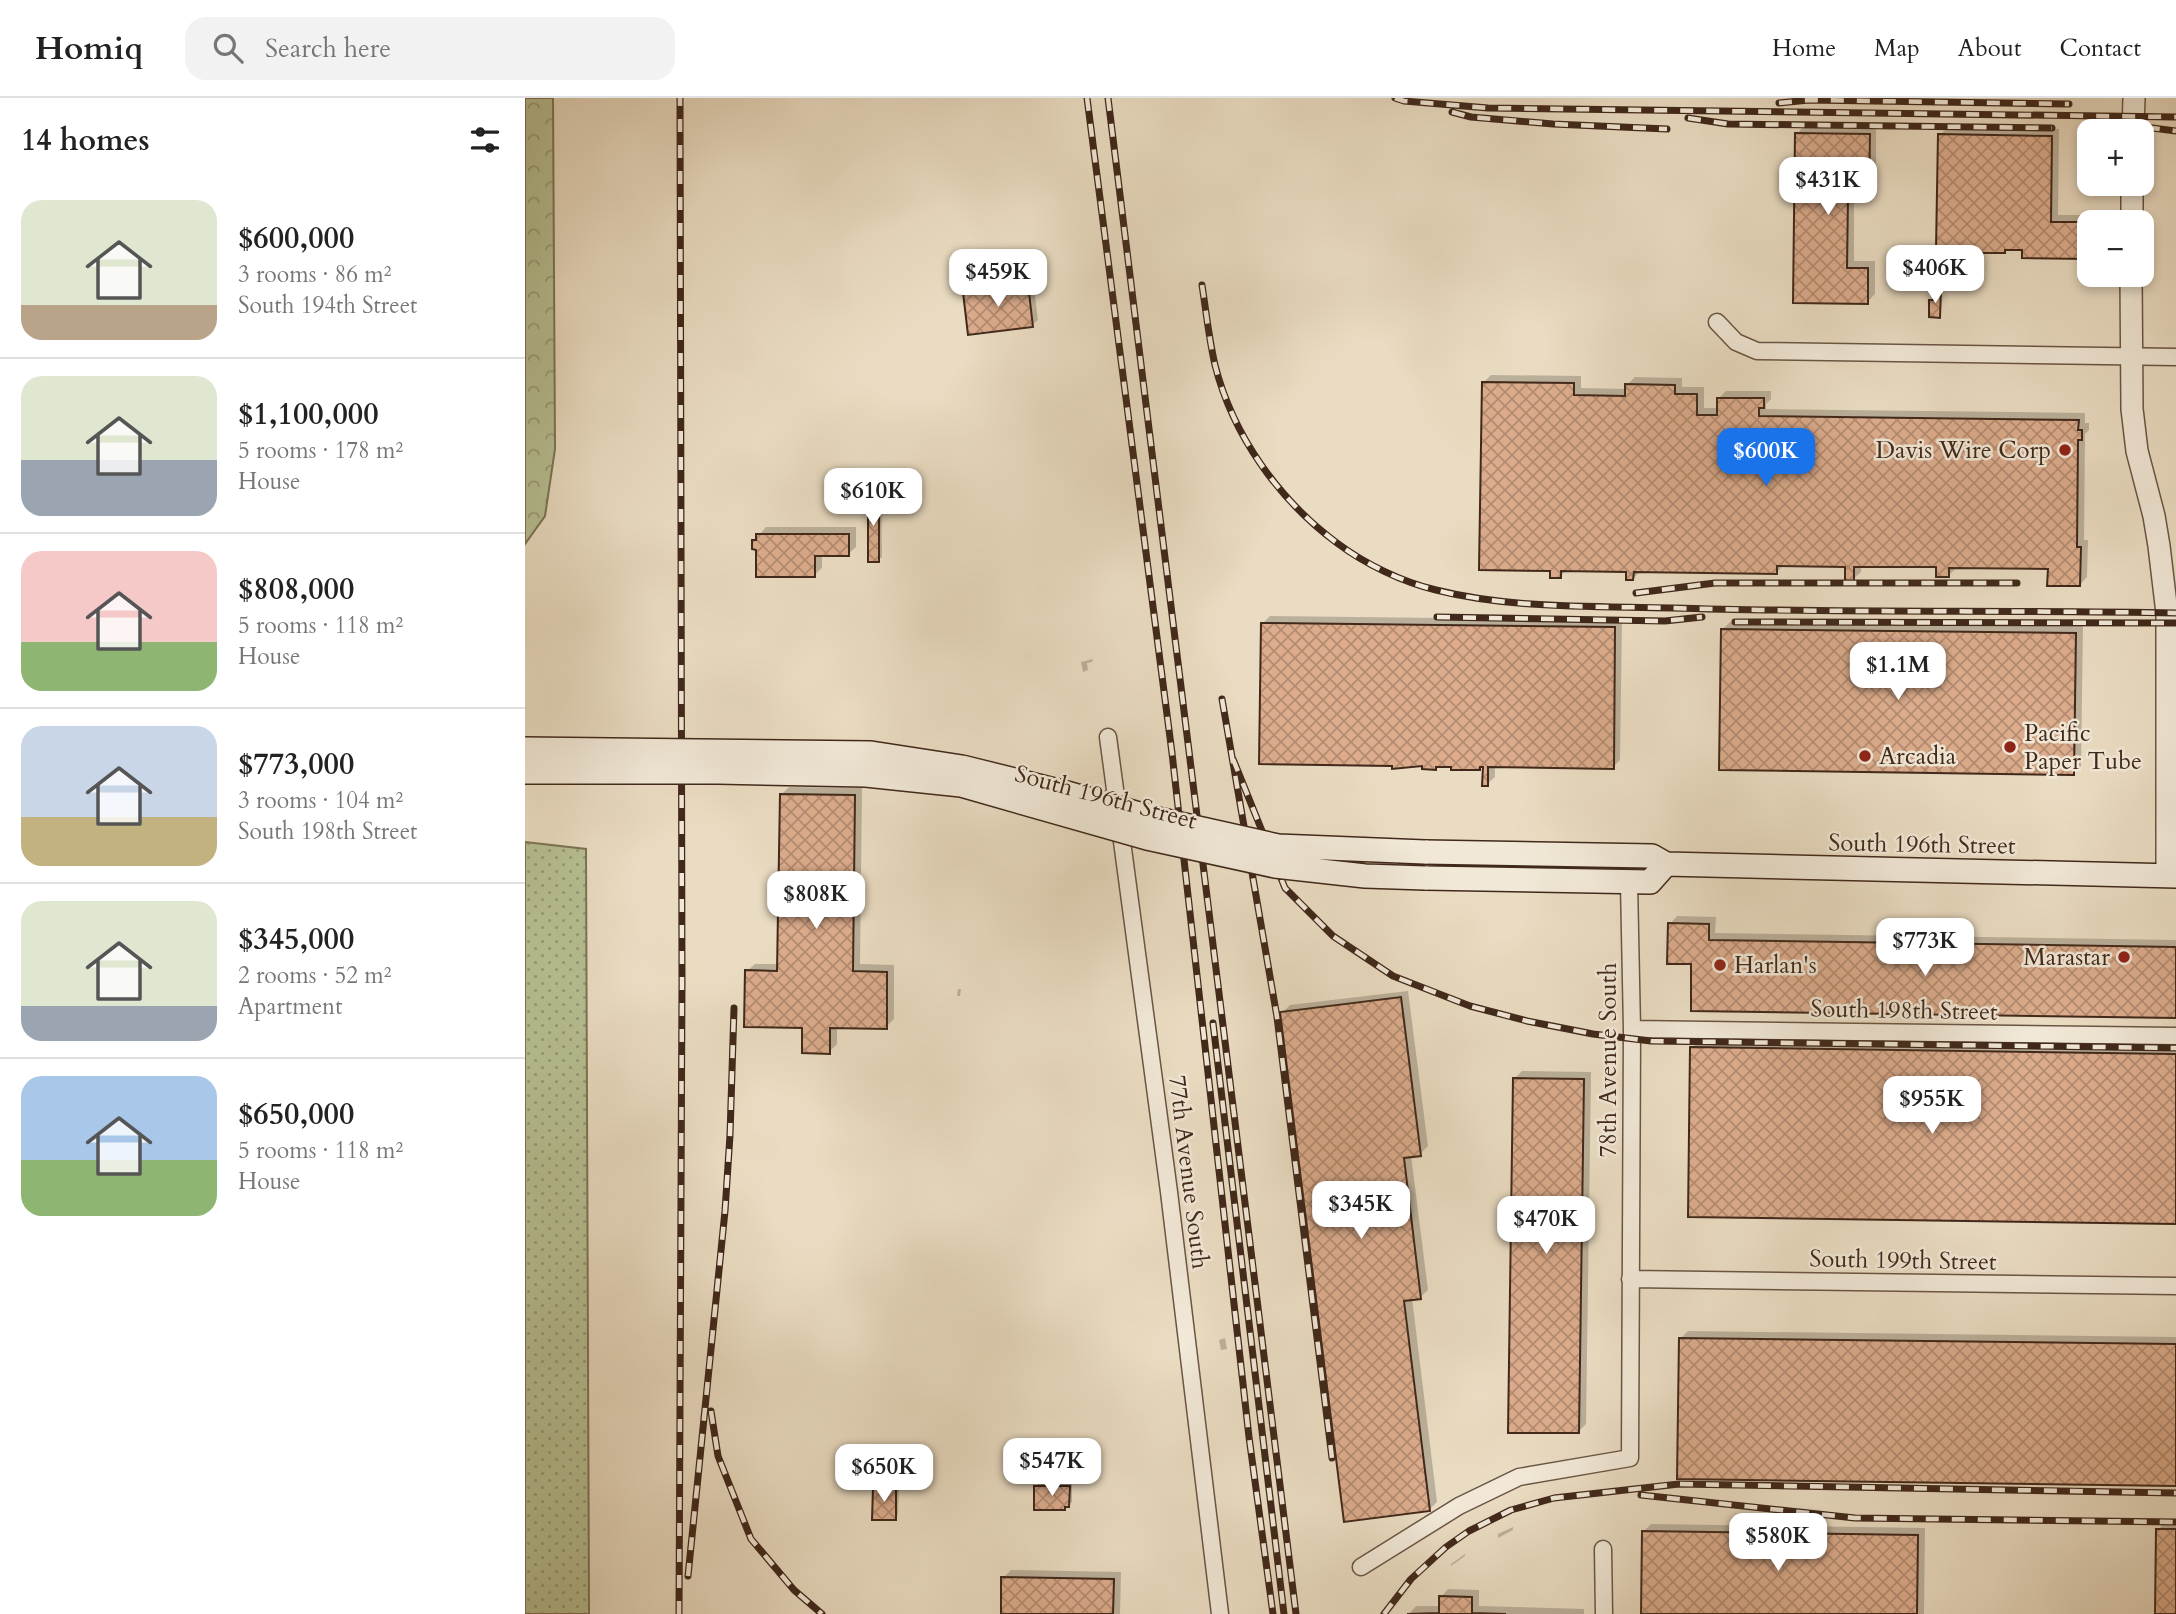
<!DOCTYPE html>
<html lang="en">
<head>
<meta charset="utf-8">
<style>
	:root { --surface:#fff; --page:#f2f2f2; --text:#222; --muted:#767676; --line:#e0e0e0; --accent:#1a73e8 }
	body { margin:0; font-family:Cardo,serif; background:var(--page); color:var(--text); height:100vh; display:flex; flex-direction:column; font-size:26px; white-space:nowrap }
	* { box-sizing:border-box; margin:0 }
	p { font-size:23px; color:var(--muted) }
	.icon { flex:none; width:38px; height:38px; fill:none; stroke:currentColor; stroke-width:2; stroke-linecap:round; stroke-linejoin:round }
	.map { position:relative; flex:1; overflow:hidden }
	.details { display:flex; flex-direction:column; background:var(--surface); width:525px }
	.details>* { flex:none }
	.buttons { position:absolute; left:1552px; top:21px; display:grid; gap:14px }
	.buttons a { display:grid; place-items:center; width:77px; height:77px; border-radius:14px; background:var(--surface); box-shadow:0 4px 10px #0003; font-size:35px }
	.price { position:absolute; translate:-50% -60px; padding:0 16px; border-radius:14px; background:#fff; color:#222; font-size:23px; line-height:46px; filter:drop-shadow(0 2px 4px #0008) }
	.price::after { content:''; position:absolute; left:50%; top:42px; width:21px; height:16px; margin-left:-10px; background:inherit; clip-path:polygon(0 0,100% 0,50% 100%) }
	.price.active { background:var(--accent); color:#fff }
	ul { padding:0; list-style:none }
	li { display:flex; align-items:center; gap:21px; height:175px; padding:0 21px }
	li+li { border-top:2px solid var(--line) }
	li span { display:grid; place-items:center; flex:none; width:196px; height:140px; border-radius:21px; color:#555 }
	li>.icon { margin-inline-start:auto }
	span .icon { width:84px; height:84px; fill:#fffc; stroke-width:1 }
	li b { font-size:30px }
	h2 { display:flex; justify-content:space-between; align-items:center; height:84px; padding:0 21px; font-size:30px }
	header { display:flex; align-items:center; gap:42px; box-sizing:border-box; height:98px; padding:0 35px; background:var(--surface); border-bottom:2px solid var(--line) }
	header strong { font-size:33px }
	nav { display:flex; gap:38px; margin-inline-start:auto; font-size:24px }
	.search { width:490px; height:63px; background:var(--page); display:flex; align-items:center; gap:18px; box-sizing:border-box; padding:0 24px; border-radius:21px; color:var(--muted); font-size:26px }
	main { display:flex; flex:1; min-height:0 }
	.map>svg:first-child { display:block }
	.grass { fill:url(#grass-dots); stroke:#7c7456; stroke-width:2 }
	.forest { fill:url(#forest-crowns); stroke:#7c7456; stroke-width:2 }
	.shadow { fill:#0003 }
	.building { fill:url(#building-cross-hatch); stroke:#40281a; stroke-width:2 }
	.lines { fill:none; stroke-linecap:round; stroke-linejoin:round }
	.minor-casing { stroke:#6a5544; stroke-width:19 }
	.tertiary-casing { stroke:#6a5544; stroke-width:24 }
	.secondary-casing { stroke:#40281a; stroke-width:26 }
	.minor { stroke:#f1e8d7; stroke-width:16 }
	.tertiary { stroke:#f1e8d7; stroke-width:21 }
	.secondary { stroke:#f1e8d7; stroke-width:23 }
	.rail-casing { stroke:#40281a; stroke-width:7 }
	.rail { stroke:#f1e8d7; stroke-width:4.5; stroke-dasharray:13; stroke-linecap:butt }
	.secondary-bridge-casing { stroke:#40281a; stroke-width:26; stroke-linecap:butt }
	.secondary-bridge { stroke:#f1e8d7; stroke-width:23 }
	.poi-dot { fill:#8f2418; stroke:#f1e8d7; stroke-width:2.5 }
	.labels { text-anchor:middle; stroke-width:5; stroke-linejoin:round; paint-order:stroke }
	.poi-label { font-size:24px; fill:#40281a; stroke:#f1e8d7; text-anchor:start }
	.street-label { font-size:24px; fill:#40281a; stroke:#f1e8d7 }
</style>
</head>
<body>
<header>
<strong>Homiq</strong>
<div class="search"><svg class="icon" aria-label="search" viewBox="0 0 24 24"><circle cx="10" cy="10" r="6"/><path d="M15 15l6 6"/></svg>Search here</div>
<nav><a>Home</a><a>Map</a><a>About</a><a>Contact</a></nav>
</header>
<main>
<section class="details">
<h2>14 homes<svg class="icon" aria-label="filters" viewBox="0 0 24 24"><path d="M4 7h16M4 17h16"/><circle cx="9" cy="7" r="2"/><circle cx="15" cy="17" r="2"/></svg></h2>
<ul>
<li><span style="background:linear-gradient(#dfe7d0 75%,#b9a48a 0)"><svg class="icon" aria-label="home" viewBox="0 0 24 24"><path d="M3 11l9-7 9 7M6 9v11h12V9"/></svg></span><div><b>$600,000</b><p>3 rooms · 86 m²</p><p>South 194th Street</p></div></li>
<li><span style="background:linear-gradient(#dfe7d0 60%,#9aa5b1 0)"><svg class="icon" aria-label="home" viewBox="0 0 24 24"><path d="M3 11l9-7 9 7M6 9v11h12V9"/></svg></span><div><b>$1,100,000</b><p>5 rooms · 178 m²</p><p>House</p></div></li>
<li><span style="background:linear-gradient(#f6c9c9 65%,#8fb573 0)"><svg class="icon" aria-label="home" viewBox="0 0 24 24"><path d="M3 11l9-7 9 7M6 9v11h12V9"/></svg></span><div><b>$808,000</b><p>5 rooms · 118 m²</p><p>House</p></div></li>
<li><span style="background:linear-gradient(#c9d6e8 65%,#c2b280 0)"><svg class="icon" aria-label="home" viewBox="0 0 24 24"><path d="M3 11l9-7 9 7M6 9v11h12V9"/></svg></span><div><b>$773,000</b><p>3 rooms · 104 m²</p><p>South 198th Street</p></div></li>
<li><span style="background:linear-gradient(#dfe7d0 75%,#9aa5b1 0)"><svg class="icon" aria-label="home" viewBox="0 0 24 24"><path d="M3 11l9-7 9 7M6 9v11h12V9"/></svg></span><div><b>$345,000</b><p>2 rooms · 52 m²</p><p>Apartment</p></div></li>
<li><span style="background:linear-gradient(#a9c7e8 60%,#8fb573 0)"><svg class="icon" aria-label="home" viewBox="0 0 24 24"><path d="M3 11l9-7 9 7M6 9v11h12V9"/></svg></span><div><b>$650,000</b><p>5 rooms · 118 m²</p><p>House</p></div></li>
</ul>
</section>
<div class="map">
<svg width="1651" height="1516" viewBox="0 0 1651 1516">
	<defs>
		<pattern id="grass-dots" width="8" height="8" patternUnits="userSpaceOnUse" patternTransform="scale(1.75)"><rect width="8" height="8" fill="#b7c093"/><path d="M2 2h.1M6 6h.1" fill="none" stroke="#969c77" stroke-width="1.8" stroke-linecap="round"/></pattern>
		<pattern id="forest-crowns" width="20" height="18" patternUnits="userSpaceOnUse" patternTransform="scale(1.75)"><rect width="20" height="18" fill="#b7c093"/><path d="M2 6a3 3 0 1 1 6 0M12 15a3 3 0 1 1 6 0" fill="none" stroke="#969c77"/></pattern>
		<pattern id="building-cross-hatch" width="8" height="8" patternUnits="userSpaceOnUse" patternTransform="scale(1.75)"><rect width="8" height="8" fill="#dcac8c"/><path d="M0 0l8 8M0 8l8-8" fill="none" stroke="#b48c72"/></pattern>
	</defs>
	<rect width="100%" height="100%" fill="#eadcc2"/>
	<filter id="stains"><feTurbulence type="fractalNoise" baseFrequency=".00286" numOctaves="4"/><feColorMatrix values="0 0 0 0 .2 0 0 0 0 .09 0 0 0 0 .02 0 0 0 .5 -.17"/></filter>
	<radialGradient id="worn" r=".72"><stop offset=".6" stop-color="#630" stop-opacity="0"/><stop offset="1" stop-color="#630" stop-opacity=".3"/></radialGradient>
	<path class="grass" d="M0 744 61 751 64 1516H0Z"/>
	<path class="forest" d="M0 0H28L30 351 20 418 0 446Z"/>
	<path class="shadow" d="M1279 28 1351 29V90L1343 98H1329V163H1350V196L1342 204 1270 203 1272 36Z
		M1422 30 1534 31 1533 117H1562V145H1564V155L1561 159 1499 150H1483L1480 153 1442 149 1438 153 1415 37Z
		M508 182 513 222 507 227 440 194 445 189Z
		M966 277 1056 278V290L1102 291V287L1110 279 1157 280V289H1179V310H1194V300L1201 293H1246V301L1241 306V311L1560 315V325H1564V332L1560 336 1559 442H1563L1562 479 1555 487 1524 469 1431 470 1423 478 1413 468 1336 467V474L1328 481 1322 467 1260 466 1252 474 1116 472 1108 481 1102 472H1042L1035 478 958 285Z
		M348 394H356L357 459 353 462 344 397Z
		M241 429H331V449L323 456H297V470L289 477 233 450 229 443Z
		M745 518 1097 522 1095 662 1088 669 970 668V679L962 686 959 666 955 670 913 667 910 670 898 666 738 525Z
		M1205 524 1558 528 1556 668 1548 675 1198 531Z
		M568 561 567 564 562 565 563 572 558 574 556 564Z
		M264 689 337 690 335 866 369 867V921L361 929 312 928V946L304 954 222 873 230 866H254L256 697Z
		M1152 818 1191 819 1190 835 1651 842V918L1168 865 1145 826Z
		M433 891H436L435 898H432Z
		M883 893 903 1048 895 1056 886 1057 903 1192 895 1199 887 1200 912 1404 904 1412 757 915 765 907Z
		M1175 942 1651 949V1124L1167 950Z
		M997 973 1066 974 1061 1326 1053 1334 989 981Z
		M1163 1233 1651 1239V1387L1156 1240Z
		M700 1240 702 1251 696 1252 694 1242Z
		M514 1385 547 1386V1404L539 1410 511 1388Z
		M353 1388H374L373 1417 370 1420 349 1391Z
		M1640 1424H1651V1515L1633 1432Z
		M1126 1426 1400 1430 1399 1516H1118L1119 1433Z
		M988 1429V1432L973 1440V1436Z
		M940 1456V1458L926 1468V1466Z
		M486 1472 596 1474 595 1516H478V1480Z
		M923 1491 954 1492V1508L1059 1511V1516H884L891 1508H916V1499Z"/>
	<path class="building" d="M1270 35 1345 36 1344 99H1323L1322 170H1343V206L1268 205Z
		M1413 36 1527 38 1526 124H1555V152H1562V161L1497 160V152H1480V155H1446V151H1439V155H1422L1423 151H1411Z
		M503 186 508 229 443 237 438 194Z
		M1410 191H1416L1415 220 1404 219V202H1410Z
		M957 284 1049 285V297L1100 298V286L1150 287V296H1172V317H1192V300H1239V310H1234V318L1554 322 1553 332H1557V342H1553L1552 449H1556L1555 488H1522L1523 471 1424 470V479H1411V469H1329V483H1320V469L1252 468V476L1109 474 1108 482H1101V474L1036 473V480H1025V473L954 472Z
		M343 396H354V464H343Z
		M231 436H324V458H290V479H231V452L227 451V442H231Z
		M736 525 1090 529 1089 671 963 669V688H957L958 669H955V672H926V669H911V672L897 671V668L867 671V668L734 666Z
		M1196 531 1551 535 1549 677 1194 672Z
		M255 696 330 697 328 873 362 874V931L305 930V956L277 955V930L219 929 220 872 252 873Z
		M1143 825 1184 826V842L1651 849V920L1166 913V866H1142Z
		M876 899 896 1058 879 1060 896 1201 879 1203 905 1413 819 1424 755 914Z
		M1165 949 1651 956V1126L1163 1119Z
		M988 980 1059 981 1054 1335H983Z
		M1154 1240 1651 1246V1388L1152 1381Z
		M509 1388H545L544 1409H540V1412H509Z
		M348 1390 371 1391V1422H347Z
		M1631 1431H1651V1516H1630Z
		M1117 1433 1393 1437 1392 1516H1116Z
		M476 1479 589 1481 588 1516H476Z
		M914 1498 947 1499V1515L981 1516H882L914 1515Z"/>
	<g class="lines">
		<g class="minor-casing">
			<path id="minor" d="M1192 224 1211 244 1232 253 1651 259
				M583 639 644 1094 695 1516
				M1107 931 1651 938
				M1105 1181 1651 1188
				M1078 1451 1079 1516
				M836 1469 934 1408 994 1379 1105 1360 1107 931 1104 785"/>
		</g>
		<g class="tertiary-casing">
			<path id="tertiary" d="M1608 33 1609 0
				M1607 124V86
				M1606 177 1607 311 1612 353 1629 418 1634 448 1642 515V778"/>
		</g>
		<g class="secondary-casing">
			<path id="secondary" d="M900 754 1127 758 1141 766 1651 778
				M900 780 1125 784 1141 766"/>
		</g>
		<use href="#minor" class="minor"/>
		<use href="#tertiary" class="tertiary"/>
		<use href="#secondary" class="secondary"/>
		<g class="rail-casing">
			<path id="rail" d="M562 0 647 655 724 1339 748 1516
				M583 0 771 1516
				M870 0 879 3 963 10 1651 19
				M1254 5 1284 2 1544 6
				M927 14 946 19 1028 26 1142 31
				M1163 20 1203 26 1527 30
				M1596 26 1651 33
				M677 187C681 213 684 241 690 267 708 338 754 402 812 445 840 466 877 484 911 492 987 511 1069 508 1147 510 1315 515 1483 512 1651 515
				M1111 495 1190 485H1492
				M912 519 1140 523 1177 519
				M1210 524 1651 525
				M697 601 752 919 807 1360
				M708 661 760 790 808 838 868 878 945 908 1002 923 1068 936 1126 943 1651 950
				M688 925 759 1516
				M186 1313 193 1358 226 1441 269 1492 297 1516
				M1116 1397 1330 1420 1651 1424
				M163 1478 200 1113 205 1037 209 910
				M154 1516 157 884 155 0
				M859 1516 886 1481 921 1449 944 1433 986 1412 1029 1400 1154 1386 1651 1395"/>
		</g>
		<use href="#rail" class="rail"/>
		<g class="secondary-bridge-casing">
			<path id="secondary-bridge" d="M0 651 346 655 437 669 542 695 628 720 753 748 900 754
				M0 674H193L341 677 436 687 622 740 750 768 840 778 900 780"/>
		</g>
		<use href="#secondary-bridge" class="secondary-bridge"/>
	</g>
	<g class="poi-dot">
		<circle cx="1540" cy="352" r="7"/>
		<circle cx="1485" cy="649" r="7"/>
		<circle cx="1340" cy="658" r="7"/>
		<circle cx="1599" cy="859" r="7"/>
		<circle cx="1195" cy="867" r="7"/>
	</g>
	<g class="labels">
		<g class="poi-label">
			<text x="1526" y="360" text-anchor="end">Davis Wire Corp</text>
			<text x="1499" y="643">Pacific<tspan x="1499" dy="28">Paper Tube</tspan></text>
			<text x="1354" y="666">Arcadia</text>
			<text x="1585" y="867" text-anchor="end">Marastar</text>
			<text x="1209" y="875">Harlan's</text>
		</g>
		<g class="street-label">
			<text transform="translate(581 699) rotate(15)" y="8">South 196th Street</text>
			<text transform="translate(1397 746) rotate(1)" y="8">South 196th Street</text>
			<text transform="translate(1379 912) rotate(1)" y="8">South 198th Street</text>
			<text transform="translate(1083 962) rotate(-90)" y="8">78th Avenue South</text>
			<text transform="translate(664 1074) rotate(83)" y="8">77th Avenue South</text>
			<text transform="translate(1378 1162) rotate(1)" y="8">South 199th Street</text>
		</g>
	</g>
	<rect width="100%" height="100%" filter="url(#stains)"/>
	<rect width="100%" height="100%" fill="url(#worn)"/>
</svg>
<div class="buttons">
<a>+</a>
<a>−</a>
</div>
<b class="price" style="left:1303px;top:119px">$431K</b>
<b class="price" style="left:1410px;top:207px">$406K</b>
<b class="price" style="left:473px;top:211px">$459K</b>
<b class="price active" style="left:1241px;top:390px">$600K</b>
<b class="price" style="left:348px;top:430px">$610K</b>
<b class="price" style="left:1373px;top:604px">$1.1M</b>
<b class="price" style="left:291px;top:833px">$808K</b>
<b class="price" style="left:1400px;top:880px">$773K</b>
<b class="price" style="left:1407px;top:1038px">$955K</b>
<b class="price" style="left:836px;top:1143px">$345K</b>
<b class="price" style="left:1021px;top:1158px">$470K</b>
<b class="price" style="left:527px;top:1400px">$547K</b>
<b class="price" style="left:359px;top:1406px">$650K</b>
<b class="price" style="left:1253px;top:1475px">$580K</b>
</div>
</main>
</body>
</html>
